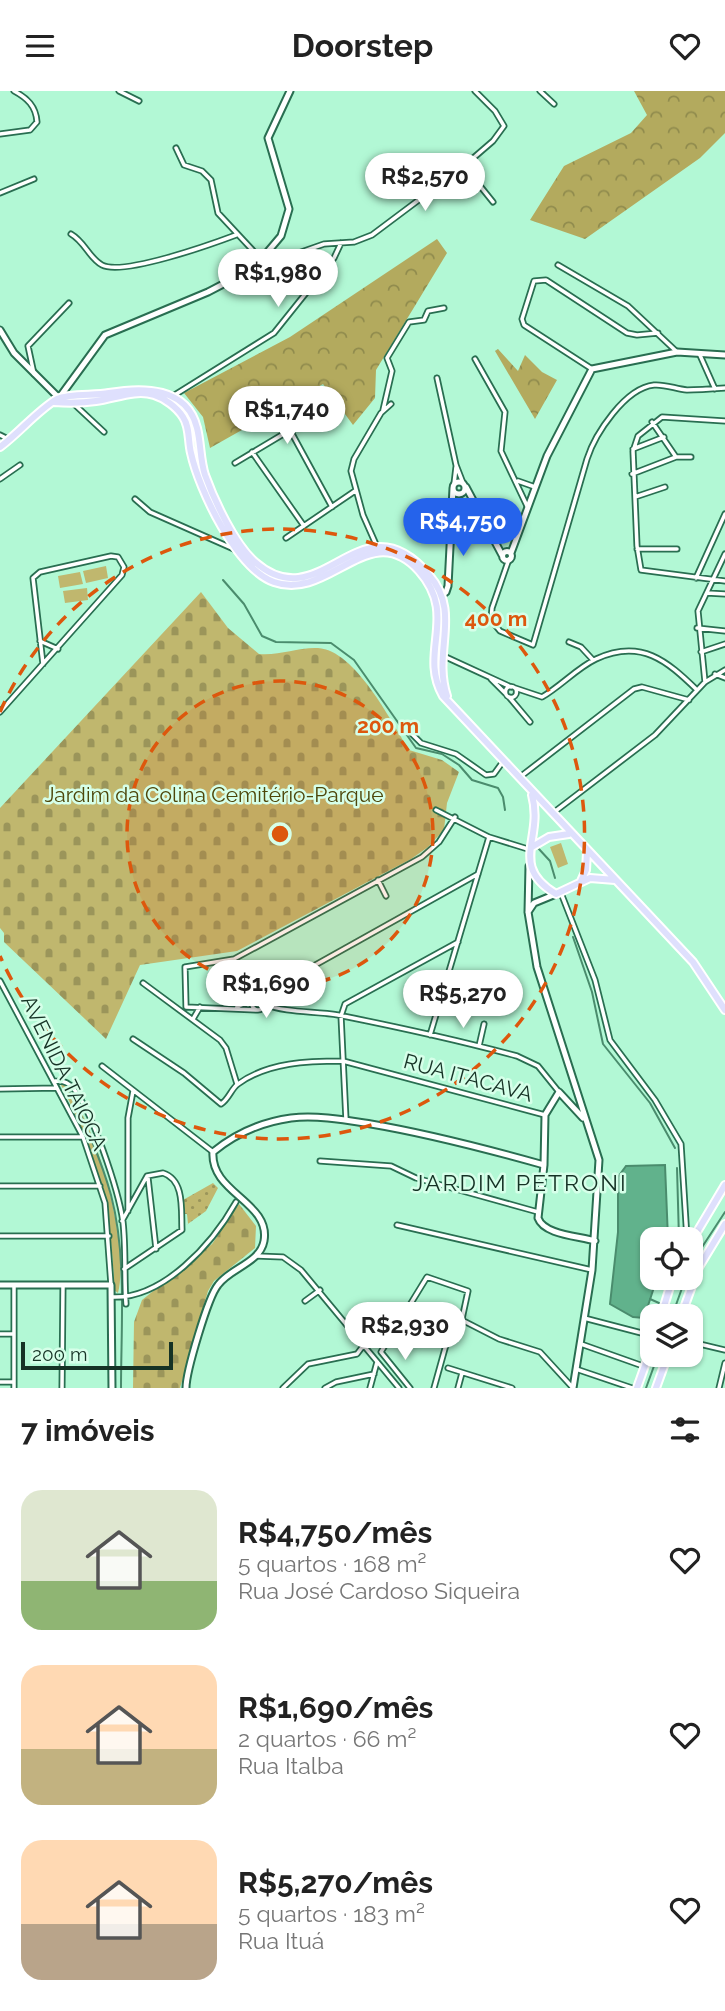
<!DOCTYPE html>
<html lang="pt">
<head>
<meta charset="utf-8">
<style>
	:root { --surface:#fff; --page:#f2f2f2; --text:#222; --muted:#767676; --accent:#2563eb }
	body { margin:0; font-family:Raleway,sans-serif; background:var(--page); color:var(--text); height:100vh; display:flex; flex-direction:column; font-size:26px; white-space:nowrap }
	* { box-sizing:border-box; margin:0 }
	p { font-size:23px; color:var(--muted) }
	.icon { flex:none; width:38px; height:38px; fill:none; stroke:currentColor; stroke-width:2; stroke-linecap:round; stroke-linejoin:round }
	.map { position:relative; height:1297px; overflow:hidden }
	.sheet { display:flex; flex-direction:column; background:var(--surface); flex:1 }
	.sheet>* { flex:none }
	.controls { position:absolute; left:640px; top:1136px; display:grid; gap:14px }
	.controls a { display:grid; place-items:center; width:63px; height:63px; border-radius:14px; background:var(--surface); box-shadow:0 2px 5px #0004; font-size:35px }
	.scale { position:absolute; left:21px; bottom:18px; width:152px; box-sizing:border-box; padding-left:7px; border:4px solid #153225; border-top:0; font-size:19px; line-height:24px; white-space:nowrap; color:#153225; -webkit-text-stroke:5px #d6ffe9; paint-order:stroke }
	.price { position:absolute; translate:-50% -60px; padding:0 16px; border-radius:24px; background:#fff; color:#222; font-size:23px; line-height:46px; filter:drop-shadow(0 2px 4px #0008) }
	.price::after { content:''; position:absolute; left:50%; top:42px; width:21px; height:16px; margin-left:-10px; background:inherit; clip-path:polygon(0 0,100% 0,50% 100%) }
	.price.selected { background:var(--accent); color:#fff }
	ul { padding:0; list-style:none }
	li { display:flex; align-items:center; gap:21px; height:175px; padding:0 21px }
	li span { display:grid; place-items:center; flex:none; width:196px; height:140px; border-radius:21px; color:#555 }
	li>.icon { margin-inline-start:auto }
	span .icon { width:84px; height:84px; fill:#fffc; stroke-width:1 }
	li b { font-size:30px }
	h2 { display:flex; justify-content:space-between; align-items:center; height:84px; padding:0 21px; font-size:30px }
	header { display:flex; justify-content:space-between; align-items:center; height:91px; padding:0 21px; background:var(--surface); font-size:32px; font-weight:700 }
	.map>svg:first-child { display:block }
	.grass { fill:#c0b76e }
	.forest { fill:url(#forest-crowns) }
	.cemetery { fill:url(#cemetery-stones) }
	.park { fill:url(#park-dots) }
	.water { fill:#61b28c; stroke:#4a8c6d; stroke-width:2 }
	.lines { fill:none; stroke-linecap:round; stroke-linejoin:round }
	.stream { stroke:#4a8c6d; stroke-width:2 }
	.street-casing { stroke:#296e51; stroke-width:7 }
	.secondary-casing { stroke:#296e51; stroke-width:9 }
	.primary-casing { stroke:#fff; stroke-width:10 }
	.street { stroke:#fff; stroke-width:3.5 }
	.secondary { stroke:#fff; stroke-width:5 }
	.primary { stroke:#dfe0fd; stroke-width:6 }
	.ring { fill:none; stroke:#dd570d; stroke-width:3.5; stroke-dasharray:12 9 }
	.labels { text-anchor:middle; stroke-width:5; stroke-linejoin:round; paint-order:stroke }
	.park-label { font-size:21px; fill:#4d4609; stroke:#d6ffe9 }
	.street-label { font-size:21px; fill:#153225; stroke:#d6ffe9 }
	.neighbourhood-label { font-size:23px; letter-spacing:2px; fill:#153225; stroke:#d6ffe9 }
	.centre { fill:#dd570d; stroke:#d6ffe9; stroke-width:3.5 }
	.ring-label { font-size:21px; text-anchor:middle; font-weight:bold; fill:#dd570d; stroke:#d6ffe9; stroke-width:5; stroke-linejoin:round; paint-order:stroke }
</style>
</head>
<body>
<header><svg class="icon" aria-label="menu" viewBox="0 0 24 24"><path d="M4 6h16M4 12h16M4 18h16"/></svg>Doorstep<svg class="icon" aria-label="heart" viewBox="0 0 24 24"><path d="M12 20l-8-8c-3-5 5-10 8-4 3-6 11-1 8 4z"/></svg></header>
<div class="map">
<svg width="725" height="1297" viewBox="0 0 725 1297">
	<defs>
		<pattern id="forest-crowns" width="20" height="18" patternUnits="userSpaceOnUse" patternTransform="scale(1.75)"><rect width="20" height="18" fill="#b3aa5e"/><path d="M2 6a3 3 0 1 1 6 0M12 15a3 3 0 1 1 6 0" fill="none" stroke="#908b4d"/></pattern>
		<pattern id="cemetery-stones" width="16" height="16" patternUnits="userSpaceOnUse" patternTransform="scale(1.75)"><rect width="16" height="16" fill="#c0b76e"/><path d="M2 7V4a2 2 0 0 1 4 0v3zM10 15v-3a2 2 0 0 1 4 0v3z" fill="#9b955a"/></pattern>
		<pattern id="park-dots" width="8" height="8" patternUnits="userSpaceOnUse" patternTransform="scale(1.75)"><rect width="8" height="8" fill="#c0b76e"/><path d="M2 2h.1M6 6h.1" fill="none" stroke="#9b955a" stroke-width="1.8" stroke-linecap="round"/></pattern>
	</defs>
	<rect width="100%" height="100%" fill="#b2f8d5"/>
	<path class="grass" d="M106 475 108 487 86 492 83 480Z
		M80 481 83 493 60 497 58 485Z
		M87 497 88 509 65 512 63 500Z
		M561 752 568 773 558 777 550 756Z
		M63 993C97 1030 130 1154 118 1202L114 1199C113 1122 97 1063 61 994Z"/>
	<path class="forest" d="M634 0H725V42L700 67 585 148 530 129 564 75 631 42 647 24Z
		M437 148 447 162 376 279 375 307 353 334 323 293 210 357 203 326 184 302 290 246Z
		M498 258 518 280 525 264 542 281 557 289 535 328 495 260Z"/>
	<path class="cemetery" d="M201 501 228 537 259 563C279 565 298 556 318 557 355 559 391 630 409 659L442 669 459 681 447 712 444 739 428 756 411 768 237 860 140 874 106 948 4 851V842L0 837V717Z
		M239 1113 256 1135 255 1157 214 1190 208 1200 180 1297H133L134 1231 142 1209 212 1153Z"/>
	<path class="park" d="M213 1092 218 1097 206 1120 185 1135 188 1133 187 1123H184L183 1109Z"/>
	<path class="water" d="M665 1074 668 1148H653V1186L657 1187 644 1227 633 1226 610 1213 618 1141V1086L626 1075Z"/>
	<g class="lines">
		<path class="stream" d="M223 489 244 513 262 545 276 551 331 552 354 569 416 657 442 663 459 674 472 689 498 697 503 706 505 719
			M538 757 550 770 555 787
			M573 846 592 901 603 953 650 1012 675 1057
			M69 999C85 1033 101 1068 111 1104 127 1165 121 1235 121 1297
			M677 1077 679 1148
			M691 1173 725 1121
			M650 1208 659 1212
			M672 1225 686 1186
			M646 1297 658 1264"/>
		<g class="street-casing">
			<path id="street" d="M119 0 139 10
				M540 0 554 13
				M0 43 30 39 37 31C36 15 27 7 14 0
				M176 57 184 74 202 80 211 89 218 122 260 167
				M464 75 493 111
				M0 102 34 88
				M71 143C85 151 89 167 102 174 123 185 212 153 236 144
				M558 174 628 215 677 261
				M256 177 324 153 354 151 372 144 464 75 493 50 504 35 495 20 475 0
				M699 262 715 298
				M475 268 505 321 501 360 527 415
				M592 278 524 234 522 228 534 190 546 189 627 242 637 244 658 242
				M34 283 28 255 69 212
				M437 287 456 374 463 392
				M173 305 274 242 334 167 341 152
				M74 313 104 341
				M383 319 392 280 387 267 409 231 424 229 428 220 444 217
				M725 330 662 326 638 345 633 360 637 455 641 479 725 490
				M652 331 676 366H691
				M290 339 332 416
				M0 344 8 348
				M633 358 664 346
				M252 361 304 435
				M235 372 327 317
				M632 383 676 366
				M0 388 20 374
				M518 390 535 396
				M454 393 456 376
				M635 406 665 396
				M135 408 150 421 236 459
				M286 447 355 400
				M378 458 363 424 351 380 354 368 381 322 391 313
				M637 458H677
				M509 468 492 517 491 529 500 540 533 554 587 368C595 343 625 297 654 294 665 293 676 298 687 299 699 299 712 298 725 297
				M696 487 725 423
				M707 502 725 503
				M697 537 725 540
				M40 550 58 558
				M569 551 581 556 593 569
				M435 561 511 596
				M701 561 725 553
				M715 583 725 587
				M491 588 505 602
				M705 591 698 520 725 463
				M505.5 601a5.5 5.5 0 1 1 11 0a5.5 5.5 0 1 1-11 0Z
				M515 597 542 606C561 595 577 577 596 568 641 547 667 570 697 599
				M509 606 530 631
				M0 621 122 484 124 476 118 466 111 465 40 481 33 487 43 573
				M411 642 421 652 456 663 486 684 494 683 502 672
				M520 686 634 598 642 596 689 609
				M436 719 489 746 531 759
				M553 722 655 644 705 591 725 579
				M378 789 386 805
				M561 802 595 889 610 949 655 1009 681 1053 687 1148
				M234 868 237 879
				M0 890 83 1046 105 1112 111 1194
				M143 892 220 949 226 957 237 993
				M258 906 478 783
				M252 913a6 6 0 1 1 12 0a6 6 0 1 1-12 0Z
				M264 913C286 922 314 920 338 924 398 936 458 949 517 965L538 975 559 1001
				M186 916 185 876 234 868 422 766 439 751 455 726
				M186 916 256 919
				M237 916 252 909
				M193 928 200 916
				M430 944 489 746
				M133 948 184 982 221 1013C229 1008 231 998 238 993 268 971 309 970 343 970L545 1024
				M479 955 484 933
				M102 975 213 1061
				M55 990C61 990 65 990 70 994 91 1013 119 1102 123 1131 126 1158 124 1186 126 1213
				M0 998 57 997
				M346 1029 341 925 345 913 458 851
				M0 1046H82
				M320 1070 391 1075 416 1087 538 1121
				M148 1087 156 1158
				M0 1095H100
				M128 1120V1027L133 1000
				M122 1130 147 1085 163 1082C185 1089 181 1119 182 1139L124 1178
				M397 1134 592 1179
				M0 1145H109
				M257 1165 283 1166 301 1179 399 1297
				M111 1206C163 1209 213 1152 236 1111
				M305 1210 320 1199
				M584 1227 653 1245
				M0 1243H13
				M691 1251 725 1259
				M581 1253 643 1275
				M448 1277 512 1297
				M576 1278 632 1297
				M0 1291H14
				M14 1297V1194
				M62 1297 63 1194
				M283 1297 308 1273 357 1263 363 1255
				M325 1297 336 1291 374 1283
				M370 1297 377 1271
				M410 1297 381 1261 427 1186 468 1200 462 1228
				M434 1297 454 1225 499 1248 540 1261 573 1297
				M458 1297 462 1282
				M719 1297 725 1272"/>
		</g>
		<g class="secondary-casing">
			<path id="secondary" d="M0 239 14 262 59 307 105 244 208 201 254 177 281 145 289 118 268 47 290 0
				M453 397a6 6 0 1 1 12 0a6 6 0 1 1-12 0Z
				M466 396 502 464
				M502.5 465a4.5 4.5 0 1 1 9 0a4.5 4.5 0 1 1-9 0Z
				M511 462 547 365 592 278 677 261 725 264
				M437 508 446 501 448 495 453 397
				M529 775 528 821 537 876 599 1069 592 1179 573 1297
				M528 821 534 812 556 803
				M583 1027 559 1001 545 1024 544 1074 538 1127C544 1144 579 1145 595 1150
				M0 1194H111L112 1297
				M186 1297C186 1281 208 1206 218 1194 230 1177 260 1172 264 1150 271 1111 210 1102 213 1061 235 1043 262 1031 291 1027 317 1024 345 1029 371 1033 430 1043 487 1058 544 1074"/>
		</g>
		<g class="primary-casing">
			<path id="primary" d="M54 311C68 312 82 312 96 310 114 308 135 298 154 304 164 307 177 316 183 326 190 336 188 350 191 362 199 399 237 478 274 491 329 511 370 425 419 480 459 525 418 561 443 605L693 871 725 919
				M0 356C19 342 38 319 57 308 70 302 95 305 109 302 143 296 187 296 197 337 201 353 200 369 205 384 214 409 235 454 255 471 322 530 360 403 429 484 462 522 432 560 447 605
				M532 704C544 748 508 774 556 803L590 787 615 789
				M532 756 549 746 569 743
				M581 790 586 779 587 761
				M691 1151 725 1094
				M661 1225 673 1186
				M681 1225 699 1176 725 1133
				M637 1297 653 1252
				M656 1297 668 1264"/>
		</g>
		<use href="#street" class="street"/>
		<use href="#secondary" class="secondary"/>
		<use href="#primary" class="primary"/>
	</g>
	<circle cx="280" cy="743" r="153" fill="#dd570d" fill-opacity=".12"/>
	<g class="ring">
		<circle cx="280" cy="743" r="153"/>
		<path d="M0 621A305 305 0 1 1 0 865"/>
	</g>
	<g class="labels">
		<g class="park-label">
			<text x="214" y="711">Jardim da Colina Cemitério-Parque</text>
		</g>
		<g class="street-label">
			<text transform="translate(64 982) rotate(64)" y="7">AVENIDA TAIOCA</text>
			<text transform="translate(468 987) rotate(15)" y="7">RUA ITACAVA</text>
		</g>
		<g class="neighbourhood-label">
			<text x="520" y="1100">JARDIM PETRONI</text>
		</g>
	</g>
	<circle cx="280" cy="743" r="10" class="centre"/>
	<g class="ring-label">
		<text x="496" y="535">400 m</text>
		<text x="388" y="642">200 m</text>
	</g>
</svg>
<div class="controls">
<a><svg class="icon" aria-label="locate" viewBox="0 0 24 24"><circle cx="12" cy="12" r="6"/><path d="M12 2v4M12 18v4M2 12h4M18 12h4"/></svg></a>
<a><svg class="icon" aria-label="layers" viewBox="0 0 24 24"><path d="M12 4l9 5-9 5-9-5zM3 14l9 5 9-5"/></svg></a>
</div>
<div class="scale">200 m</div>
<b class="price" style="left:425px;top:122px">R$2,570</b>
<b class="price" style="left:278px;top:218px">R$1,980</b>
<b class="price" style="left:287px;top:355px">R$1,740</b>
<b class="price selected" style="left:463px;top:467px">R$4,750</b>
<b class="price" style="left:266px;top:929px">R$1,690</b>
<b class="price" style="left:463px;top:939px">R$5,270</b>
<b class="price" style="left:405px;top:1271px">R$2,930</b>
</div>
<section class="sheet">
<h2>7 imóveis<svg class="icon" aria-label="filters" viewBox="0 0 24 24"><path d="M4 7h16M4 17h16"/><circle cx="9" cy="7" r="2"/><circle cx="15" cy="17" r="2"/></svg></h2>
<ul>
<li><span style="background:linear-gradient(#dfe7d0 65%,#8fb573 0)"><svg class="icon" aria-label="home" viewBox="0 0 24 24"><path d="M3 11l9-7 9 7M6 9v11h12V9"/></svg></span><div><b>R$4,750/mês</b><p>5 quartos · 168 m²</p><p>Rua José Cardoso Siqueira</p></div><svg class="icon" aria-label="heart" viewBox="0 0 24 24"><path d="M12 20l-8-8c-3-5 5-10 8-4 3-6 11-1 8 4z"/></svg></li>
<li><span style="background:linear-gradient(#ffd9b3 60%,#c2b280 0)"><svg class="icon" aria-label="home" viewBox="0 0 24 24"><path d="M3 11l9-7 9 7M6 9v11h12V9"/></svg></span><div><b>R$1,690/mês</b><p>2 quartos · 66 m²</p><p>Rua Italba</p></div><svg class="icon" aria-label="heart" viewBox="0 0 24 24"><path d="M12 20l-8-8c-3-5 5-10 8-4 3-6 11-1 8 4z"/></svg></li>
<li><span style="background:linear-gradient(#ffd9b3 60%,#b9a48a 0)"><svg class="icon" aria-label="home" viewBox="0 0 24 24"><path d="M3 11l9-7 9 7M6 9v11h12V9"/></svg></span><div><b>R$5,270/mês</b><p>5 quartos · 183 m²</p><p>Rua Ituá</p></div><svg class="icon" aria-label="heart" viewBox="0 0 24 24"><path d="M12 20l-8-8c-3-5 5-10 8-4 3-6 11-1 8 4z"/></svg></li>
</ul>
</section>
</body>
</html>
